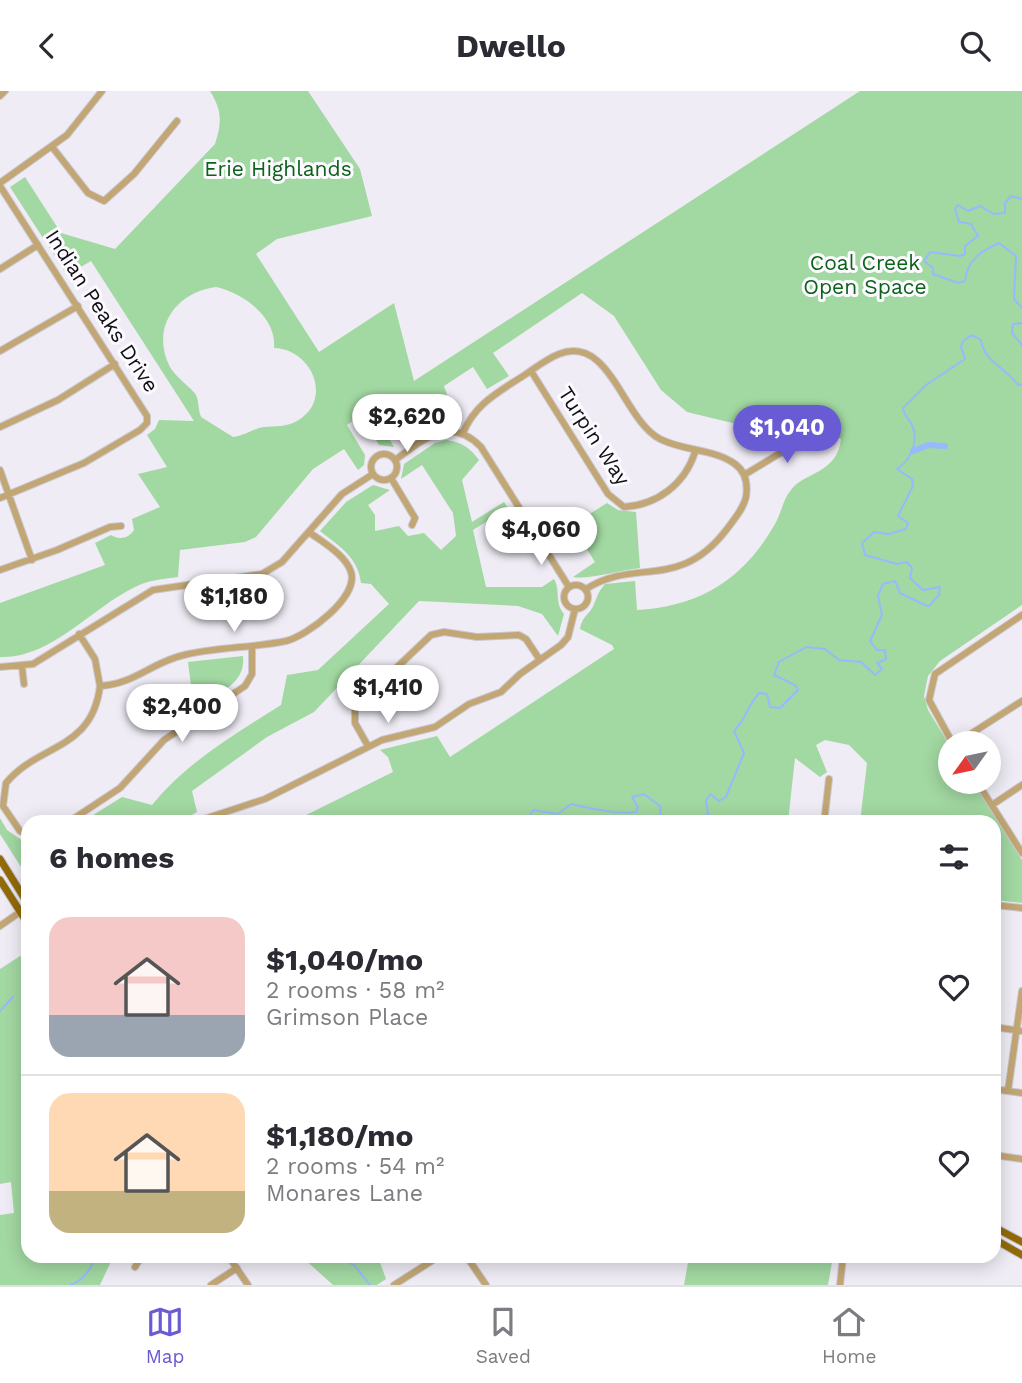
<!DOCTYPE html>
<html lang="en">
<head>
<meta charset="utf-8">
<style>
	:root { --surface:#fff; --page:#f2f2f3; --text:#2b2b33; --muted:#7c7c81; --line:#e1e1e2; --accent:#685bd4 }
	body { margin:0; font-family:"Work Sans",sans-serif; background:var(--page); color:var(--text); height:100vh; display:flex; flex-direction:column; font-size:26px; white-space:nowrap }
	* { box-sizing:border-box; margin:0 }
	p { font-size:23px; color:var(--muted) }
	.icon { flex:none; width:38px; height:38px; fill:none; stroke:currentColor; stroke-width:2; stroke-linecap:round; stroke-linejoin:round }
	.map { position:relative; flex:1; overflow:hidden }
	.sheet { position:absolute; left:21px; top:724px; width:980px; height:448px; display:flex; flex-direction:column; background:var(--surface); border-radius:21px; box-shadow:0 4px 18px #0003 }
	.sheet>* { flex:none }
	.needle { width:46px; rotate:237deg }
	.fabs { position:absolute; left:938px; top:640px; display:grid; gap:14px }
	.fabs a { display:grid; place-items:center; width:63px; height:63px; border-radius:50%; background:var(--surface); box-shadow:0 4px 18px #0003; font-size:35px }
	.price { position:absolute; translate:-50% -60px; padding:0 16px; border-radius:24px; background:#fff; color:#222; font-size:23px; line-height:46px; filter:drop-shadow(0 2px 4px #0008) }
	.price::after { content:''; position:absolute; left:50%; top:42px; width:21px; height:16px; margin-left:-10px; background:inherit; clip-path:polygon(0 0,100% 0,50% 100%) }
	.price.selected { background:var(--accent); color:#fff }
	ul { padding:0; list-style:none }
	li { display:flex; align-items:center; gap:21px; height:175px; padding:0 28px }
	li+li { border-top:2px solid var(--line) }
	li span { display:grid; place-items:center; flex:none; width:196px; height:140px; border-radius:21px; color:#555 }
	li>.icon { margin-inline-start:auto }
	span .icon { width:84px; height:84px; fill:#fffc; stroke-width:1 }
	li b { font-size:30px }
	h2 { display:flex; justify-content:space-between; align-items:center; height:84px; padding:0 28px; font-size:30px }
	header { display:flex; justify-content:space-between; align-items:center; height:91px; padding:0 28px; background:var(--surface); font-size:32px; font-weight:700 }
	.menu { display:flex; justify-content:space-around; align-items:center; height:98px; border-top:2px solid var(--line); background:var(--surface); font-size:19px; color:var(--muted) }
	.menu a { display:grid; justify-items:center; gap:4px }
	.menu .selected { color:var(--accent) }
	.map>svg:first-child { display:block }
	.green { fill:#a2d8a2; fill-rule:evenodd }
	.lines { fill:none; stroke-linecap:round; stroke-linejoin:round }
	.stream { stroke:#96bafd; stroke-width:2 }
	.canal { stroke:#96bafd; stroke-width:6 }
	.minor-casing { stroke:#cbc8d1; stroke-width:8 }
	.major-casing { stroke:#cbc8d1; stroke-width:9 }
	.minor { stroke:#c2a674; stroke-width:6 }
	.major { stroke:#926a08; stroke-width:7 }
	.labels { text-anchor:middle; stroke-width:6; stroke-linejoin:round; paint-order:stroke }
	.park-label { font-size:21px; fill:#0a6319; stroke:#fcfafe }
	.street-label { font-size:21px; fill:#0f0e11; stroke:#fcfafe }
</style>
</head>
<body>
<header><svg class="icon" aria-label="back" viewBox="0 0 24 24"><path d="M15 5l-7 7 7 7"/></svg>Dwello<svg class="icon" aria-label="search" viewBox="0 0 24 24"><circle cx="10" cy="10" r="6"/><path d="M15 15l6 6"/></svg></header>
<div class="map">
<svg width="1022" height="1194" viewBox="0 0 1022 1194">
	<rect width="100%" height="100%" fill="#efecf5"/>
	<path class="green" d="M210 0H308L360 78 372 125 277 148 256 163 319 261 394 212 414 290 860 0H1022V514L940 570 928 585 924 605 928 619 950 655V691H973L1022 769V812L994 809V732L860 731 867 672 849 654 825 649 816 654 827 681 820 686 795 667 788 731H292L393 681 388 666 380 659 437 645 450 666 614 558 612 554 580 538C583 523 590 524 594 513 598 504 598 501 605 493L635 490 637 519C700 515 743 489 775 433 781 423 783 408 791 399 804 381 837 383 841 348L817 339 807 329 793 330 765 319 749 336 687 321 661 299 614 225 582 202 493 262 509 285 487 298 473 276 444 295 456 329 431 332 422 303 379 330 394 356 379 354 360 325 347 334 365 364 364 374 358 379 344 358 313 378 256 446 245 451 180 459 178 486C163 488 148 489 135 496 91 517 51 568 0 566V512L105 474 95 452 111 444C119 449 128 448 134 439L132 428 160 416 138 383 167 376 147 344 155 338 159 329 194 330 91 170 67 184 10 96 25 86 61 142 115 158 215 53C222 32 222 19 210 0ZM216 196C243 202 277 226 274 257 312 258 334 309 297 330 287 336 275 335 264 336 254 337 245 345 233 346L201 326C198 319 199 310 196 304 192 297 176 287 170 276 150 237 176 201 216 196Z
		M446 349C462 351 470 357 479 369L462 389 472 431 504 411 508 417 473 439 486 496H542L554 488C561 500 554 511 564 523L558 545 542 523 518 515 419 510 314 621 267 646 192 700 197 721 178 731H82L122 706 152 714C188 670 234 644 281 614L287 584 318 579 389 513 371 493 361 492C358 466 339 455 320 440L346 411 373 394 390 399 368 414 375 424V440L399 435 408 445 424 442 441 459 456 445 453 422 422 374 401 388 404 373 435 352Z
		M607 412 618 419 636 421 640 477C621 479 588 489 573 486L595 471 572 434Z
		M243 565C246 592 221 600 202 614L191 595 188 571Z
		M0 727 7 739 26 752 22 766 28 776V787L0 743Z
		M28 860V1166H113L100 1194H0V1124L14 1122 11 1091 0 1093V878Z
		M302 1166H378L386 1188 377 1194H333Z
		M689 1166H833L828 1194H684Z"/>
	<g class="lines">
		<path class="stream" d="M1022 108 1011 105 1005 112V122L994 123 980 115 968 120 958 114 955 118 959 131 971 133 978 145 965 155V163L960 165 930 161 924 170 933 177V183L958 192 965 190C967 169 981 160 999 152L1016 165 1014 208 1022 217
			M1022 232 1013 233 1012 242 1022 254
			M526 732 533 719 558 723 571 713C588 717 620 724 636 721L638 716 632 706 644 703 660 715 661 732
			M700 732 708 723 706 710 710 703 719 710 726 706 744 662 734 640C746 628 748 614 759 602L767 603 770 616 780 617 798 599 795 594 774 584 779 571 806 556 825 558 839 569 861 571 875 584 882 578 877 572 886 568 885 559H877L870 550 882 524 878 505 883 493 895 490 900 502 925 514 929 515 939 504 940 496 923 499 910 487 912 477 907 471 897 473 865 464 862 452 874 441 889 443 906 438 908 432 898 425 913 395 912 388 897 378C911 369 920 349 911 332 907 326 904 325 903 317L926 294 965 268 961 256 963 250 972 244 981 249C984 271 1005 276 1017 293L1022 294
			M0 920 13 906
			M339 1166 355 1175 370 1194
			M71 1194C83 1189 92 1178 95 1166"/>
		<path class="canal" d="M913 360 928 354 945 355"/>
		<g class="minor-casing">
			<path id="minor" d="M0 5 5 0
				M53 57 88 102 104 110 134 83 177 30
				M0 92 67 44 102 0
				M0 95 147 325V332L140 339 84 372 0 407
				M0 178 38 154
				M0 260 78 215
				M531 280 608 403 624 416C657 414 685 393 695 361
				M0 336 58 309 115 273
				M463 342C475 313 497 302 523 285 534 278 546 268 559 263 610 243 623 329 660 348 683 360 715 358 735 373 746 381 748 393 746 406 743 419 734 428 727 438 679 501 637 466 586 498
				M371 376a13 13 0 1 1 26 0a13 13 0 1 1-26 0Z
				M395 369C424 348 450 324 481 356L569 496
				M0 379 32 469
				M744 384 792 355 801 339
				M391 387 415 427 412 434
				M518 458 538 445
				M0 479 57 459 110 436 121 435
				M564 506a12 12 0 1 1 24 0a12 12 0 1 1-24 0Z
				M79 543 95 568 100 595C135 593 152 571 184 564 217 556 252 557 286 550 307 545 359 506 351 481 346 464 322 451 309 441
				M0 576 33 573 153 499 262 483 282 471 342 403 373 383
				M22 576 24 593
				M953 653 929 609 935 583 1022 524
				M955 653 1022 610
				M368 655 355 632V616L431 544 444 541 477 546 519 544 526 548 540 569
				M977 691 1022 762
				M992 714 1022 694
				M67 732 120 697 164 649 245 595 252 583V555
				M192 732 265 708 382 649 435 636 469 613 501 601 520 583 561 554 568 546 575 518
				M824 732 829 688
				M28 744 20 740 3 715 6 692C39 652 92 660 100 595
				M994 814 1022 817
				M0 835 20 821
				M994 936 1022 940
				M994 998 1022 1002
				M1008 1000 1022 900
				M994 1064 1022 1068
				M229 1166 248 1194
				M467 1166 486 1194
				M135 1176 141 1166
				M211 1194 237 1177
				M394 1194 438 1166
				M840 1194 843 1166"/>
		</g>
		<g class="major-casing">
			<path id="major" d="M0 768 28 813
				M0 789 28 833
				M994 1136 1022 1151
				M994 1148 1022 1164"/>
		</g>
		<use href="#minor" class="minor"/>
		<use href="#major" class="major"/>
	</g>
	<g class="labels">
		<g class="park-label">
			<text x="278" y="85">Erie Highlands</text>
			<text x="865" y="179">Coal Creek<tspan x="865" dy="24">Open Space</tspan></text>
		</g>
		<g class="street-label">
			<text transform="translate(102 220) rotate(57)" y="7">Indian Peaks Drive</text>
			<text transform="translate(594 345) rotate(57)" y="7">Turpin Way</text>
		</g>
	</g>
</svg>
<div class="fabs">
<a><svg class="needle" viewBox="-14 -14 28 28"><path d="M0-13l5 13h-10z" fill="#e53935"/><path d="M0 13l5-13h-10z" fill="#7c7c81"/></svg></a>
</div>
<b class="price" style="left:407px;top:363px">$2,620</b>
<b class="price selected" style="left:787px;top:374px">$1,040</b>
<b class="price" style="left:541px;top:476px">$4,060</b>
<b class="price" style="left:234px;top:543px">$1,180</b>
<b class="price" style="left:388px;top:634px">$1,410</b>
<b class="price" style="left:182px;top:653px">$2,400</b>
<section class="sheet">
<h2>6 homes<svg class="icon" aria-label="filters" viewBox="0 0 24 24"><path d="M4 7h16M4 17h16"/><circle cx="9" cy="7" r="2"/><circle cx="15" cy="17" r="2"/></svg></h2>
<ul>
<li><span style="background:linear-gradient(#f6c9c9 70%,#9aa5b1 0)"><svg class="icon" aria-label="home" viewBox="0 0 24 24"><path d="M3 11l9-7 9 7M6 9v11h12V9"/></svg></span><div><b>$1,040/mo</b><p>2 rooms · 58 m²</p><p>Grimson Place</p></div><svg class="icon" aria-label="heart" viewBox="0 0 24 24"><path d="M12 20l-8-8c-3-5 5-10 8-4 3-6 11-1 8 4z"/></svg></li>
<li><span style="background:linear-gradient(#ffd9b3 70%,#c2b280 0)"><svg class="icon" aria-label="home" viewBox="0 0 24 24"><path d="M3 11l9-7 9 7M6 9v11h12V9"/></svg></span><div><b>$1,180/mo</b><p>2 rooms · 54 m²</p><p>Monares Lane</p></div><svg class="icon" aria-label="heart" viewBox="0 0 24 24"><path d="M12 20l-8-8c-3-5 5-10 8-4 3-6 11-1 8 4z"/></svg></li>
</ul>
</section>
</div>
<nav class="menu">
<a class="selected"><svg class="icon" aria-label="map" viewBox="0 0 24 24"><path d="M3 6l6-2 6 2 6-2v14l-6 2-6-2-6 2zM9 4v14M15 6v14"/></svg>Map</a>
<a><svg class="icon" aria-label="saved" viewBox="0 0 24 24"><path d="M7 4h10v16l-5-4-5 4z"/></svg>Saved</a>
<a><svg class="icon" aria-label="home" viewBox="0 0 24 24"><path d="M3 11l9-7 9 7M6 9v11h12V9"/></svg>Home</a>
</nav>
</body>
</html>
